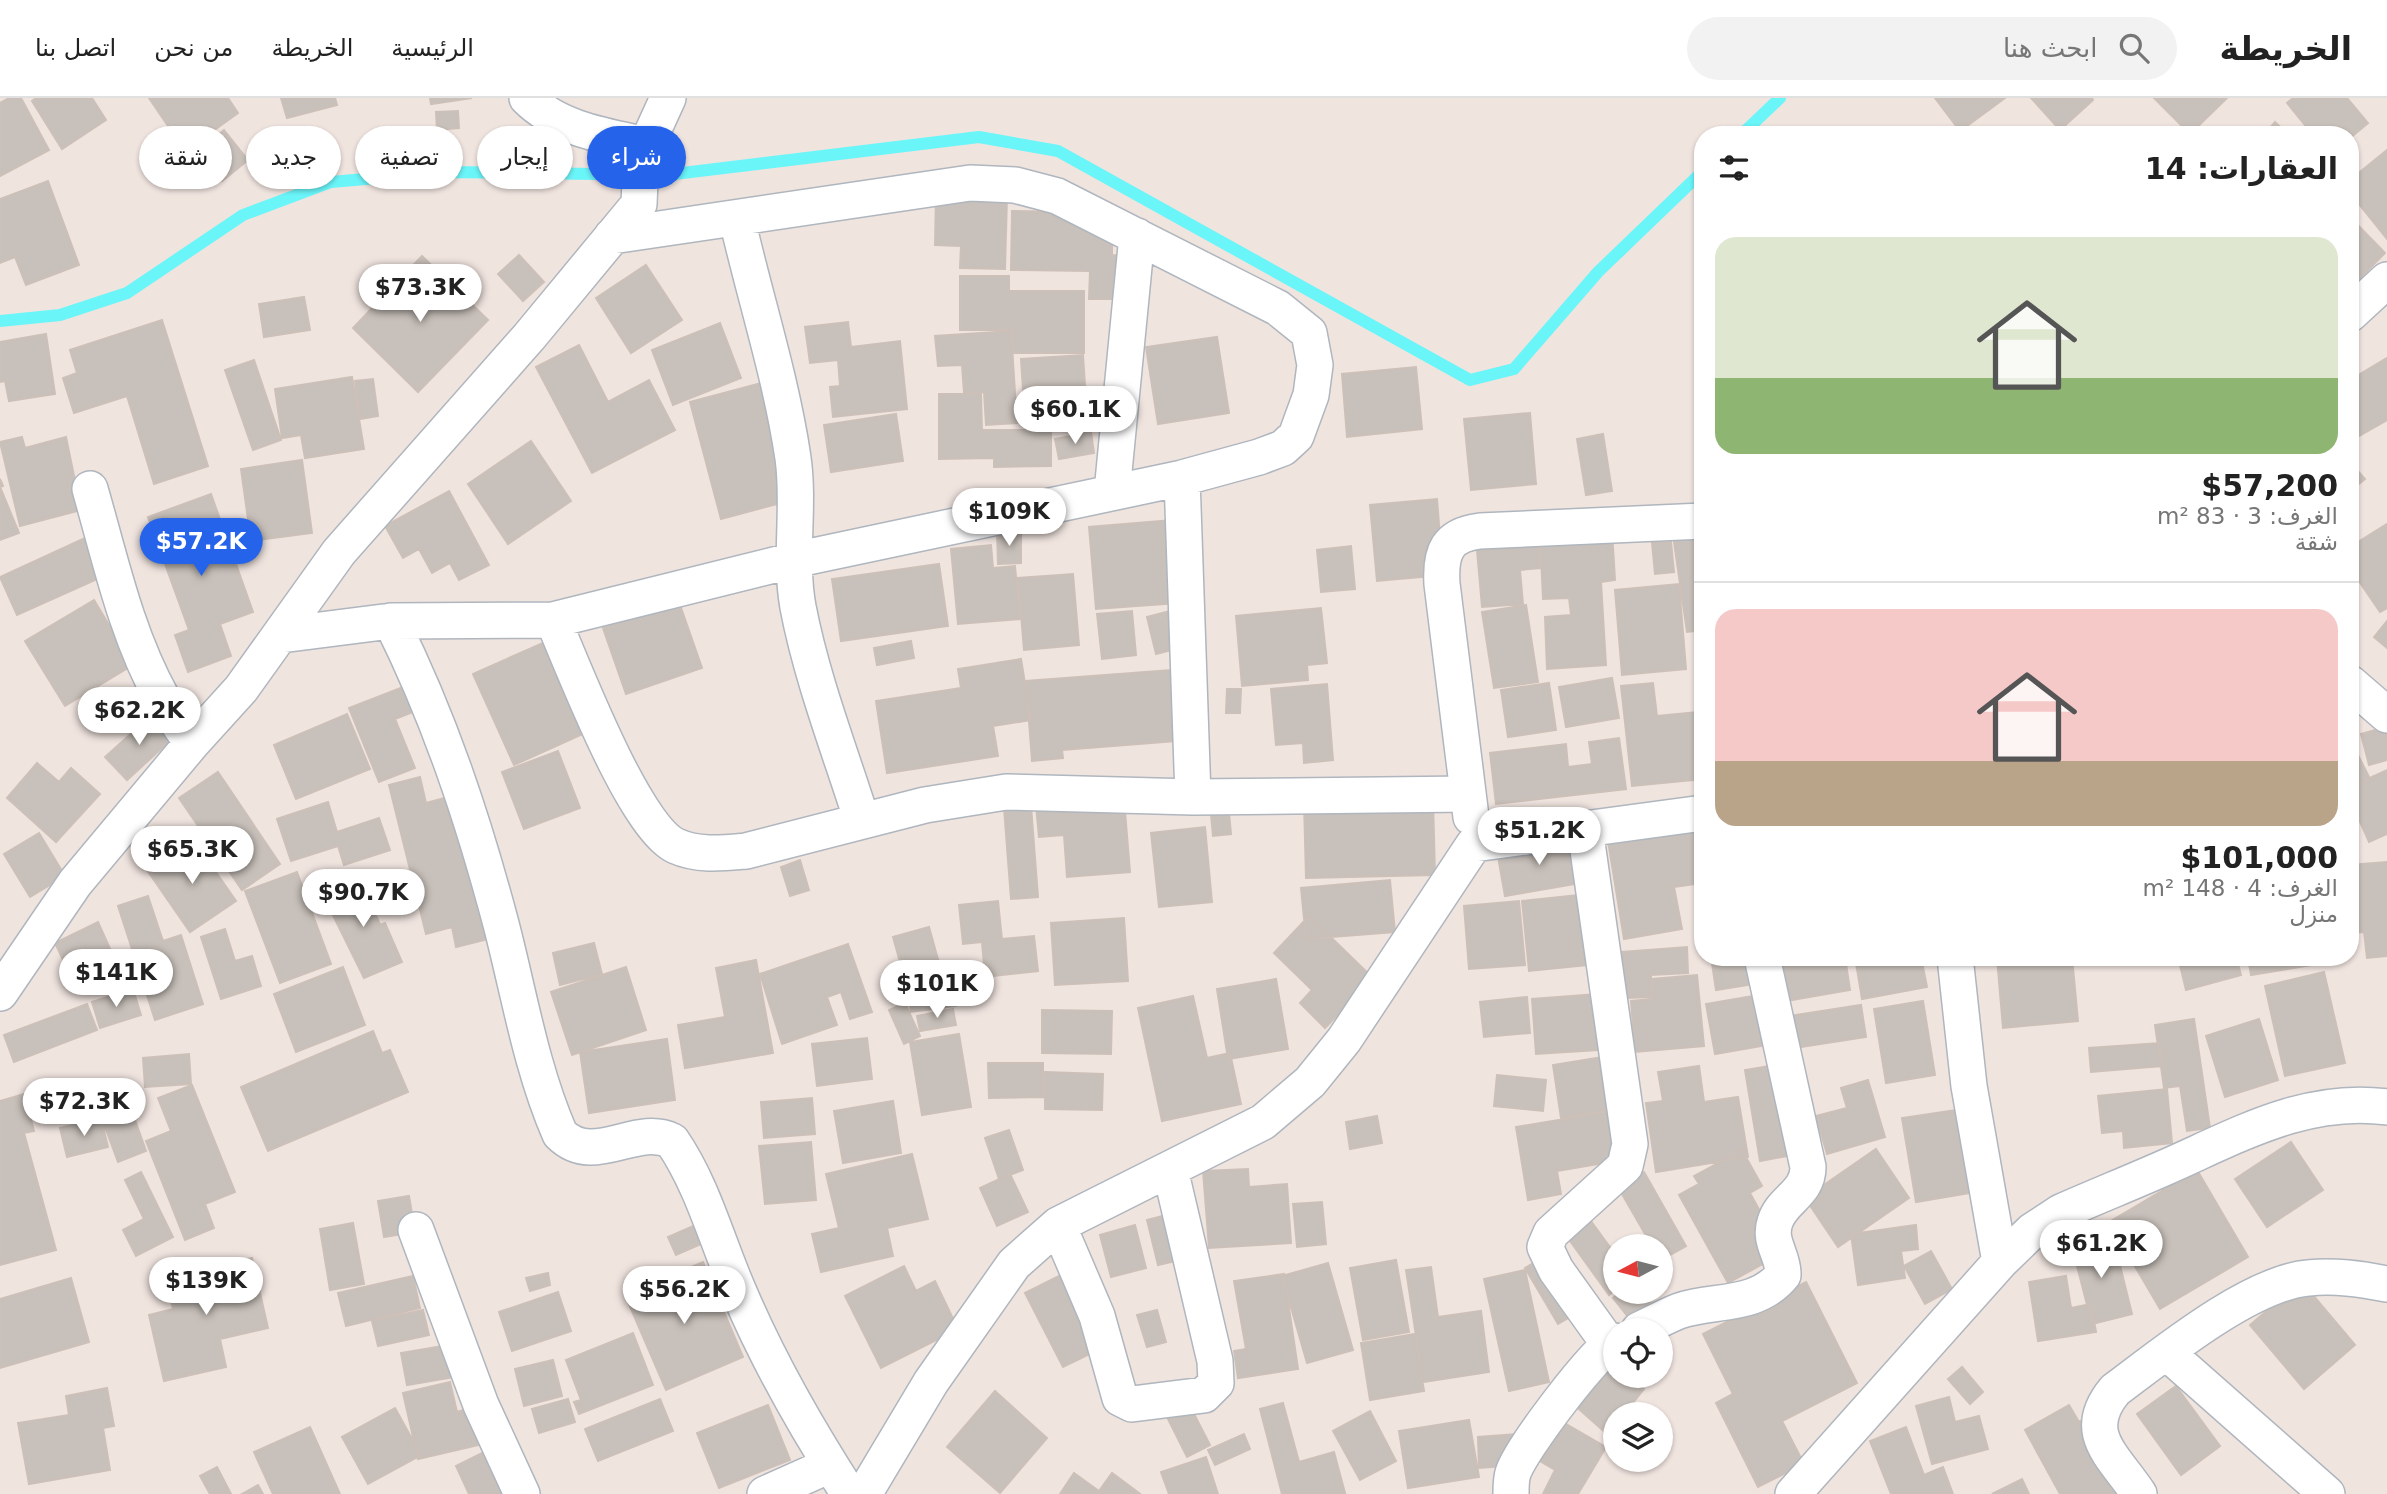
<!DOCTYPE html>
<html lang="ar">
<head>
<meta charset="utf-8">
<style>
	:root { --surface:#fff; --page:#f2f2f2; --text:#222; --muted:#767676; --line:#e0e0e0; --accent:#2563eb }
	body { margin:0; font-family:"DejaVu Sans","Noto Sans Arabic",sans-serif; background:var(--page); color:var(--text); direction:rtl; height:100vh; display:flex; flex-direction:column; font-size:26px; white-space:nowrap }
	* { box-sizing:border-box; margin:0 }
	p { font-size:23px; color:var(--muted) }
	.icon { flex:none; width:38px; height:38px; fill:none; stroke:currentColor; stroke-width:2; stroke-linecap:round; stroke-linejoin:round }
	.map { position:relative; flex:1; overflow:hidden; direction:ltr }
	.drawer { position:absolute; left:1694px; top:28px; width:665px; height:840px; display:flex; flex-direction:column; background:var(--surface); border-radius:28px; box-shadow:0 2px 5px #0004; direction:rtl }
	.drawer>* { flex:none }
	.guide { position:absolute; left:21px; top:28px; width:665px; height:63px; direction:rtl; display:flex; gap:14px }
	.needle { width:46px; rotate:263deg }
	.buttons { position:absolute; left:1603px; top:1136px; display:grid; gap:14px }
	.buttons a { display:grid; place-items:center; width:70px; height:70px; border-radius:50%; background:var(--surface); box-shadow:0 2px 5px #0004; font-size:35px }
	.price { position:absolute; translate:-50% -60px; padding:0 16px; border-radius:24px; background:#fff; color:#222; font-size:23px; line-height:46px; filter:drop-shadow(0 2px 4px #0008) }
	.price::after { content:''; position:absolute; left:50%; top:42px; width:21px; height:16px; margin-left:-10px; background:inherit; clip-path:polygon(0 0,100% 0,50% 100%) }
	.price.active { background:var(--accent); color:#fff }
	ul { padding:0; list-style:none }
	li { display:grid; align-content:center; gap:14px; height:371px; padding:0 21px }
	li+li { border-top:2px solid var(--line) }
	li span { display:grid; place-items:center; height:217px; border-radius:21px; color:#555 }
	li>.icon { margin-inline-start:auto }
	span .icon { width:126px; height:126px; fill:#fffc; stroke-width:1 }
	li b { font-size:30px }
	h2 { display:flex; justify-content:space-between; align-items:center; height:84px; padding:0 21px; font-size:30px }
	.pill { padding:0 24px; border-radius:32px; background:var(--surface); box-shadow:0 2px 5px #0004; font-size:24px; line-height:63px }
	.pill.active { background:var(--accent); color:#fff }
	header { display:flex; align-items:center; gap:42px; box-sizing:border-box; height:98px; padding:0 35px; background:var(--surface); border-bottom:2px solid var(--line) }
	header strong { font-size:33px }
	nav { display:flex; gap:38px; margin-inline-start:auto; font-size:24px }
	.search { width:490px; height:63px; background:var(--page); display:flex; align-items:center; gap:18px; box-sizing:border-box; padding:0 24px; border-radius:38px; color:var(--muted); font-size:26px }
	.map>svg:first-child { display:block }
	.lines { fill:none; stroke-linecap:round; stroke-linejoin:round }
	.stream { stroke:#6af5f9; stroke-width:12 }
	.building { fill:#c8c0ba; stroke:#ccc0b8; stroke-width:2 }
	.minor-casing { stroke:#afb6be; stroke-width:38 }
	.minor { stroke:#fff; stroke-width:35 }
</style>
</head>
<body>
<header>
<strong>الخريطة</strong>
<div class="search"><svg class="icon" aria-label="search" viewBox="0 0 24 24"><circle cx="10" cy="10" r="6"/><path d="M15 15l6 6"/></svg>ابحث هنا</div>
<nav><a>الرئيسية</a><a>الخريطة</a><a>من نحن</a><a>اتصل بنا</a></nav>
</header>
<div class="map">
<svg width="2387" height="1396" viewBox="0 0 2387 1396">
	<rect width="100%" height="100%" fill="#f0e4df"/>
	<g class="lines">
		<path class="stream" d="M1741 37 1780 0
			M0 223 60 217 127 195 243 117 331 84 446 74 666 77 979 39 1058 53 1470 282 1514 271 1598 174 1703 73"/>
	</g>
	<path class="building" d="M9 0H21L49 52 0 78V5Z
		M36 0H92L106 22 62 51 32 3Z
		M149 0H228L238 15 185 53Z
		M281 0H335L337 7 287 20Z
		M430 0H472L431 6Z
		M1935 0H2005L1960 33Z
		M2031 0H2092L2093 2 2060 32Z
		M2154 0H2227L2190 36Z
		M2293 0H2347L2368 25 2350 40V37H2313L2287 5Z
		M458 13 459 30 437 32 436 14Z
		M2275 24 2289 37H2264Z
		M224 32 248 62 222 83 198 54Z
		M2387 52V141L2350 95V82Z
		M48 83 79 167 26 187 15 159 0 165V101Z
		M936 96 1007 99 1005 171 960 170 961 148 935 147Z
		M1012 113 1112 115V157L1127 158 1126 201H1089L1090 173 1011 172Z
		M2350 119 2385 155 2350 190Z
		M519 157 544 184 523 203 498 176Z
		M422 158 488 222 418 294 353 230Z
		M646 167 682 222 631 255 596 200Z
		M960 178H1009V193H1084V255H1013V232H960Z
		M304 199 310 232 264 239 259 206Z
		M162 222 208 368 154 386 127 298 74 315 63 280 77 275 70 252Z
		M848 224 851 249 900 243 907 311 833 319 830 289 840 288 838 262 810 265 805 229Z
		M720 225 741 280 673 307 652 252Z
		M1011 233 1017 325 986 327 984 294 964 295 962 267 938 268 935 238Z
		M46 236 55 296 9 303 5 283 0 284V244Z
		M1217 239 1229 315 1158 326 1146 249Z
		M579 247 608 304 649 282 675 332 592 375 536 269Z
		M1083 257 1087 318 1025 323 1021 261Z
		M2387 260V322L2352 342 2350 282Z
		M254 262 281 342 253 352 225 272Z
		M1416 269 1422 331 1347 339 1342 276Z
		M352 279 364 351 305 360 301 337 282 340 275 291Z
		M373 281 378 318 360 321 355 283Z
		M765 284 796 401 721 421 690 304Z
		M939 296H981L982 332H1051V368L994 369V360L939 361Z
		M1530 315 1536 386 1471 392 1464 321Z
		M896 316 903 363 831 374 824 327Z
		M1091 334 1094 355 1059 361 1055 341Z
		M1603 336 1612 393 1586 397 1577 341Z
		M22 339 25 350 66 339 81 412 20 428 0 344Z
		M531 343 571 403 508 446 468 386Z
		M302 362 312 435 251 443 241 371Z
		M2350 364 2365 381 2350 393Z
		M0 381 3 388 0 389 19 435 0 442Z
		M449 393 489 467 459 482 450 465 432 475 419 451 403 460 385 428Z
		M211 396 253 514 220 526 231 558 188 574 175 537 189 532 148 419Z
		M1437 401 1443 477 1377 483 1370 407Z
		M1172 422 1178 505 1096 511 1089 429Z
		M2387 426V510L2380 514 2350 470V449Z
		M1612 433 1615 482 1601 484 1606 567 1547 571 1545 519 1571 517 1569 500 1543 501 1540 437Z
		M997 434H1021V465L998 466Z
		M1538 436 1540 470 1520 472 1523 506 1482 509 1476 441Z
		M87 439 104 478 17 517 0 479Z
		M1703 439V532L1687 534 1674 444Z
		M1671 444 1674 474 1655 476 1652 445Z
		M991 447 993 470 1015 468 1020 521 958 526 951 451Z
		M1351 448 1355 491 1321 494 1317 452Z
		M939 466 948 528 841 543 832 481Z
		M1073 476 1079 547 1024 552 1018 480Z
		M1679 486 1686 571 1622 577 1615 492Z
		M94 502 133 567 65 608 25 543Z
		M679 504 702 570 626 596 603 530Z
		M1526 507 1538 584 1494 590 1482 514Z
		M1321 510 1327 565 1307 567 1308 582 1242 588 1236 518Z
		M1174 512 1183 549 1156 556 1147 519Z
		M1132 513 1136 557 1102 561 1097 516Z
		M2387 523V550L2374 539Z
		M1703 540V583L1697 541Z
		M911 543 914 560 877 567 874 550Z
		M545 544 585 635 514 667 473 576Z
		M1021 561 1031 622 993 628 998 658 887 675 876 603 961 590 958 571Z
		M1171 572 1176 643 1062 652 1063 660 1032 663 1026 583Z
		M1612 580 1619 620 1566 629 1559 589Z
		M1549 585 1556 632 1508 639 1501 592Z
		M1653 585 1657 618 1697 614 1700 638H1703V681L1632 688 1621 588Z
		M1327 586 1333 662 1304 665 1303 645 1276 647 1271 591Z
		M403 589 413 614 395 621 415 670 379 684 349 610Z
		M1227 591H1241L1240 615H1226Z
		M153 616 173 640 127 682 105 659Z
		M347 616 370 671 296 701 274 647Z
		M2386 629 2387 662 2369 667 2361 636Z
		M1619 640 1626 691 1496 706 1490 655 1566 646 1568 669 1592 666 1589 644Z
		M2350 641 2370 681 2350 691Z
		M558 653 580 710 524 731 502 674Z
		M37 665 59 684 71 670 100 696 56 744 7 700Z
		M2387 672V736L2369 744 2350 701V689Z
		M218 674 280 766 242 792 179 700Z
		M420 679 426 705 452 698 488 841 456 849 452 829 426 836 389 687Z
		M1124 701 1130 774 1067 779 1064 737 1039 739 1036 708Z
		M1433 701 1435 777 1306 780 1304 704Z
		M328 704 337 734 379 720 390 752 344 767 338 748 291 763 277 721Z
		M1228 704 1231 736 1213 738 1210 706Z
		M1031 708 1038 799 1011 801 1004 710Z
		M1703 722V785L1674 789 1682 831 1624 841 1607 737Z
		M1205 729 1212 804 1159 809 1151 735Z
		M39 735 65 778 30 799 4 756Z
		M1573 740 1581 785 1505 798 1497 753Z
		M193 741 236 803 190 834 147 772Z
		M800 762 809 792 790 798 781 769Z
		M2387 764V858L2367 860 2364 834 2350 835V767Z
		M297 774 331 866 280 885 245 793Z
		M361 781 380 827 385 825 402 864 364 880 323 797Z
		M1390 782 1395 834 1306 841 1301 790Z
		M1608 794 1584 843 1587 867 1529 873 1522 803Z
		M148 798 163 843 181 837 203 906 155 922 118 808Z
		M998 803 1002 841 1034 838 1038 873 985 879 982 844 963 846 959 807Z
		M1519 803 1525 867 1469 871 1464 808Z
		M1309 818 1373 880 1325 930 1300 905 1312 892 1274 855Z
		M1124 820 1128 883 1055 887 1051 825Z
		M98 824 116 864 74 885 55 845Z
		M929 829 941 872 905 882 893 839Z
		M225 831 235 863 252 858 261 888 221 901 201 839Z
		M594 845 602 876 560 887 553 855Z
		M848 846 872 914 850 921 841 894 827 899 837 927 782 946 760 876Z
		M1687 849 1688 875 1651 877 1652 899 1627 900 1630 950 1536 956 1532 901 1625 894 1622 854Z
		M1711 859H1769L1773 883 1716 892Z
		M1806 859H1845L1850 892 1786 903 1780 863Z
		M1855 859H1921L1927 889 1862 901Z
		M2072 859 2078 923 2003 930 1997 860Z
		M2178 859H2236L2241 877 2186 892Z
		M2248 859H2317L2318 866 2251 877Z
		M756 862 773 955 685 970 678 927 725 919 716 870Z
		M343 869 365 927 296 954 274 896Z
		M626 869 646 932 572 957 551 894Z
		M2324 874 2345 965 2285 978 2265 888Z
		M1697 877 1704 948 1635 954 1631 903 1653 901 1652 881Z
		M953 880 956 908 911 914 907 886Z
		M1276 881 1288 951 1228 961 1217 891Z
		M133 891 141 917 100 930 92 904Z
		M1771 895 1779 945 1715 956 1706 906Z
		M1193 898 1207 960 1230 955 1241 1006 1162 1023 1138 910Z
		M1527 899 1530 935 1484 939 1480 904Z
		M1923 903 1935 977 1886 985 1874 911Z
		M905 905 920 938 904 946 889 912Z
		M87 906 97 932 14 964 4 937Z
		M1861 907 1866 939 1794 950 1789 918Z
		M953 911 956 927 920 933 917 918Z
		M1042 912 1112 913 1111 956 1042 955Z
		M2194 921 2210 1030 2187 1033 2180 988 2164 990 2155 927Z
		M2259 921 2278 982 2225 999 2206 938Z
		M373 933 382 955 390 952 408 994 268 1053 241 989Z
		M959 936 971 1009 922 1017 910 944Z
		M867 940 872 981 817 988 812 946Z
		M667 941 675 1002 589 1015 580 954Z
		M2160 945 2162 968 2091 974 2089 950Z
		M1628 955 1636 1008 1561 1020 1553 967Z
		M189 956 191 986 145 989 143 960Z
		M1793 964 1808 1054 1760 1063 1745 972Z
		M988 965H1043V999L989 1000Z
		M1699 968 1704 1004 1738 999 1748 1059 1656 1074 1646 1005 1663 1003 1658 974Z
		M1045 974 1103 976 1102 1012 1045 1011Z
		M1497 977 1546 982 1543 1013 1494 1008Z
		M1868 982 1885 1039 1827 1056 1816 1018 1847 1010 1841 990Z
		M192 987 235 1094 205 1106 214 1130 185 1142 146 1043 171 1033 158 1000Z
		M2167 991 2172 1045 2124 1050 2123 1033 2102 1035 2098 998Z
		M24 996 34 1033 24 1035 56 1152 0 1167V1003Z
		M812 1000 815 1036 764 1040 761 1004Z
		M893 1003 901 1055 843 1065 834 1013Z
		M130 1008 146 1053 118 1064 101 1018Z
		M1619 1012 1628 1061 1557 1073 1561 1096 1528 1102 1516 1029Z
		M1957 1012 1970 1095 1916 1104 1902 1020Z
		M1377 1018 1382 1045 1350 1051 1346 1024Z
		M101 1020 108 1049 67 1059 60 1030Z
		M1009 1032 1023 1072 999 1081 985 1040Z
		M811 1044 816 1102 765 1106 759 1048Z
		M2291 1044 2323 1092 2267 1129 2235 1081Z
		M1876 1051 1909 1100 1838 1149 1805 1100Z
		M1742 1052 1762 1088 1750 1095 1783 1155 1728 1185 1679 1097 1699 1086 1694 1078Z
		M912 1056 928 1121 887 1130 893 1158 821 1174 812 1136 839 1130 826 1076Z
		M1248 1071 1249 1089 1287 1086 1291 1145 1209 1150 1203 1073Z
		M2197 1072 2248 1159 2160 1211 2109 1124Z
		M141 1074 173 1139 136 1158 123 1132 144 1121 125 1082Z
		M1644 1074 1686 1148 1661 1162V1148H1652L1618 1089Z
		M1010 1076 1028 1114 997 1128 980 1090Z
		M409 1098 415 1134 384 1139 378 1103Z
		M1322 1104 1326 1146 1297 1149 1293 1106Z
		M1182 1113 1193 1159 1158 1167 1147 1122Z
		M1588 1119 1615 1156V1192L1609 1197 1565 1136Z
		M353 1125 364 1186 330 1192 320 1131Z
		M700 1125 708 1143 676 1157 668 1139Z
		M1135 1127 1146 1170 1111 1179 1100 1137Z
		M1916 1127 1918 1151 1901 1153 1905 1180 1858 1187 1851 1136Z
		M2084 1133 2089 1153 2115 1147 2132 1216 2092 1226 2069 1137Z
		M1931 1153 1952 1191 1925 1206 1904 1168Z
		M1552 1154 1584 1211 1558 1226 1525 1170Z
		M252 1160 268 1230 220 1241 226 1269 164 1283 149 1217 173 1211 166 1180Z
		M1396 1162 1409 1234 1363 1242 1350 1170Z
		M703 1164 743 1259 666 1292 625 1197Z
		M1328 1165 1353 1252 1307 1265 1282 1178Z
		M904 1168 916 1193 935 1183 958 1231 881 1270 845 1198Z
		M1079 1168 1096 1253 1063 1269 1025 1195Z
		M1431 1169 1438 1219 1481 1213 1489 1274 1423 1284 1406 1172Z
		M1525 1172 1549 1284 1509 1293 1484 1181Z
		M548 1175 550 1187 530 1193 526 1180Z
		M1284 1176 1298 1271 1238 1280 1234 1253 1246 1251 1234 1183Z
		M413 1178 420 1210 346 1228 338 1195Z
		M2066 1178 2071 1210 2091 1206 2096 1234 2038 1243 2029 1184Z
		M71 1180 89 1244 0 1270V1201Z
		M2301 1183 2355 1247 2304 1291 2250 1227Z
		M1806 1184 1857 1285 1782 1323 1804 1366 1758 1389 1716 1305 1733 1296 1703 1236Z
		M1661 1190 1663 1194 1629 1220 1613 1200 1621 1194H1661Z
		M558 1194 571 1233 512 1253 499 1214Z
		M423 1212 429 1237 378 1248 372 1223Z
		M1157 1212 1166 1244 1147 1249 1137 1217Z
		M633 1235 653 1287 579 1316 574 1304 581 1302 566 1262Z
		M1415 1236 1424 1293 1370 1302 1361 1245Z
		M449 1247 455 1279 407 1287 401 1255Z
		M1608 1261 1615 1267V1278H1628L1644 1291 1624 1316H1615V1326L1607 1336 1572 1305Z
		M553 1262 562 1298 524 1308 515 1271Z
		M1962 1269 1983 1294 1970 1306 1948 1281Z
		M450 1284 457 1314 477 1308 487 1345 418 1361 403 1295Z
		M2176 1288 2220 1348 2181 1377 2137 1316Z
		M107 1290 114 1328 103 1330 110 1372 29 1386 18 1325 69 1317 66 1298Z
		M995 1293 1047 1340 1000 1395 947 1349Z
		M1949 1299 1955 1324 1979 1318 1988 1351 1932 1366 1916 1308Z
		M568 1301 575 1324 539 1335 532 1311Z
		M660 1301 673 1333 598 1363 585 1331Z
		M1283 1305 1299 1364 1334 1354 1345 1395 1282 1396 1260 1311Z
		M768 1307 790 1362 719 1390 697 1335Z
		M2069 1307 2079 1324 2105 1310 2122 1342 2104 1352 2129 1396H2060L2025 1332Z
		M1190 1308 1210 1347 1187 1359 1167 1319Z
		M395 1310 421 1357 368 1386 342 1339Z
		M1370 1313 1396 1363 1360 1382 1333 1333Z
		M1469 1322 1479 1379 1408 1390 1399 1333Z
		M1561 1323 1606 1349 1578 1396H1543L1555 1372 1538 1362Z
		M310 1329 340 1396H273L254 1354Z
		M1906 1329 1924 1377 1943 1369 1953 1396H1891L1870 1343Z
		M1244 1336 1250 1351 1215 1367 1208 1352Z
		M1517 1336 1519 1367 1479 1370 1478 1339Z
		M484 1354 505 1396H469L456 1368Z
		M1206 1359 1218 1396H1169L1161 1374Z
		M217 1369 231 1396H210L200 1378Z
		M1074 1375 1099 1393 1112 1375 1139 1395 1060 1396Z
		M2022 1381 2029 1396H1992Z
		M258 1387 263 1396H242Z"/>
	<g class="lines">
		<g class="minor-casing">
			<path id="minor" d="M527 0C558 31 605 38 647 47
				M737 121C755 200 781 279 793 360 800 409 789 460 798 509 812 582 840 653 862 723
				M2350 216 2387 182
				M1182 380 1193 699
				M90 391C110 460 126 536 162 600 170 615 182 630 192 645
				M1112 394 1137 138
				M553 522C573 568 634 729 676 748 698 758 723 755 746 753L925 707 1006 694 1193 699 1468 696
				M391 523C440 621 473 721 501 826 519 895 531 970 560 1036 594 1070 635 1025 672 1043 703 1088 717 1144 739 1194 769 1265 807 1331 849 1396
				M281 537 391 523 553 522 794 462 1182 380 1259 359 1283 350 1296 338 1311 297 1315 267 1309 235 1278 210 1057 98 1015 87 970 85 612 138
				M2350 585 2387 617
				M1471 719 1442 486C1440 454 1447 437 1480 433L1703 423
				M1585 731 1630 1046 1625 1068 1551 1135 1545 1149 1556 1172 1609 1246
				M1955 859 1969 988 2000 1164
				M0 895 75 785 192 645 241 591 339 454 529 239 639 106 641 59 668 0
				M1058 1127 1097 1218 1120 1300 1132 1306 1204 1297 1216 1285 1215 1263 1170 1071
				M416 1132 481 1307 522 1396
				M1639 1232C1652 1226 1666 1218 1679 1213 1714 1201 1756 1210 1783 1177 1784 1158 1768 1144 1775 1124 1782 1101 1808 1096 1808 1069L1762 859
				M2166 1254 2327 1396
				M765 1396 830 1367
				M864 1396 931 1284 1014 1166 1058 1127 1263 1024 1310 984 1344 942 1474 746 1703 715
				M1511 1396C1511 1389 1511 1381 1513 1375 1521 1351 1595 1253 1615 1243
				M1793 1396 2000 1164 2032 1133 2061 1114C2095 1099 2130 1085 2164 1070 2237 1038 2305 998 2387 1009
				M2139 1396C2114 1358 2079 1335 2115 1292 2162 1257 2250 1185 2308 1180 2335 1177 2360 1181 2387 1186"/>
		</g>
		<use href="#minor" class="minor"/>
	</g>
</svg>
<div class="buttons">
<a><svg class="needle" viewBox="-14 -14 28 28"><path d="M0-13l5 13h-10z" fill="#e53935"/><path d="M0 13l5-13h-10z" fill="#767676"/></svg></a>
<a><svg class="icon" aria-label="locate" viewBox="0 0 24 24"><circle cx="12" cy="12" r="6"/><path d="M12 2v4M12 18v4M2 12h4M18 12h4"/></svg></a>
<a><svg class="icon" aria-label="layers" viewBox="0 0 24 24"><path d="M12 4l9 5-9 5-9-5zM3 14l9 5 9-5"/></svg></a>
</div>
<b class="price" style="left:420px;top:226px">$73.3K</b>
<b class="price" style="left:1075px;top:348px">$60.1K</b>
<b class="price" style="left:1009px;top:450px">$109K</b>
<b class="price active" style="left:201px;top:480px">$57.2K</b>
<b class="price" style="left:139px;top:649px">$62.2K</b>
<b class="price" style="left:1539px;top:769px">$51.2K</b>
<b class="price" style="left:192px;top:788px">$65.3K</b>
<b class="price" style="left:363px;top:831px">$90.7K</b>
<b class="price" style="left:116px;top:911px">$141K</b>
<b class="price" style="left:937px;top:922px">$101K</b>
<b class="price" style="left:84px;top:1040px">$72.3K</b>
<b class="price" style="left:2101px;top:1182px">$61.2K</b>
<b class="price" style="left:206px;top:1219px">$139K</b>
<b class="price" style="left:684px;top:1228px">$56.2K</b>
<div class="guide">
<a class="pill active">شراء</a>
<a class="pill">إيجار</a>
<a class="pill">تصفية</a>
<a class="pill">جديد</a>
<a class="pill">شقة</a>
</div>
<section class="drawer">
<h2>العقارات: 14<svg class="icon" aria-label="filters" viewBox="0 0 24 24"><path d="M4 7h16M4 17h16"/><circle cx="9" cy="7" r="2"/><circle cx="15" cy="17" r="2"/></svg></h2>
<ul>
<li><span style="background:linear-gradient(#dfe7d0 65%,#8fb573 0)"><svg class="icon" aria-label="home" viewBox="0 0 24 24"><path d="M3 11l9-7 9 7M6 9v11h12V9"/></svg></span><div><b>$57,200</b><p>الغرف: 3 · 83 m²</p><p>شقة</p></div></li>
<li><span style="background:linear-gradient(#f6c9c9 70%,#b9a48a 0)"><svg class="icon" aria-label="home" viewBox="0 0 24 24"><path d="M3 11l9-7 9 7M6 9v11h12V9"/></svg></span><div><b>$101,000</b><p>الغرف: 4 · 148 m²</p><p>منزل</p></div></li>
</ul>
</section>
</div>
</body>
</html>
